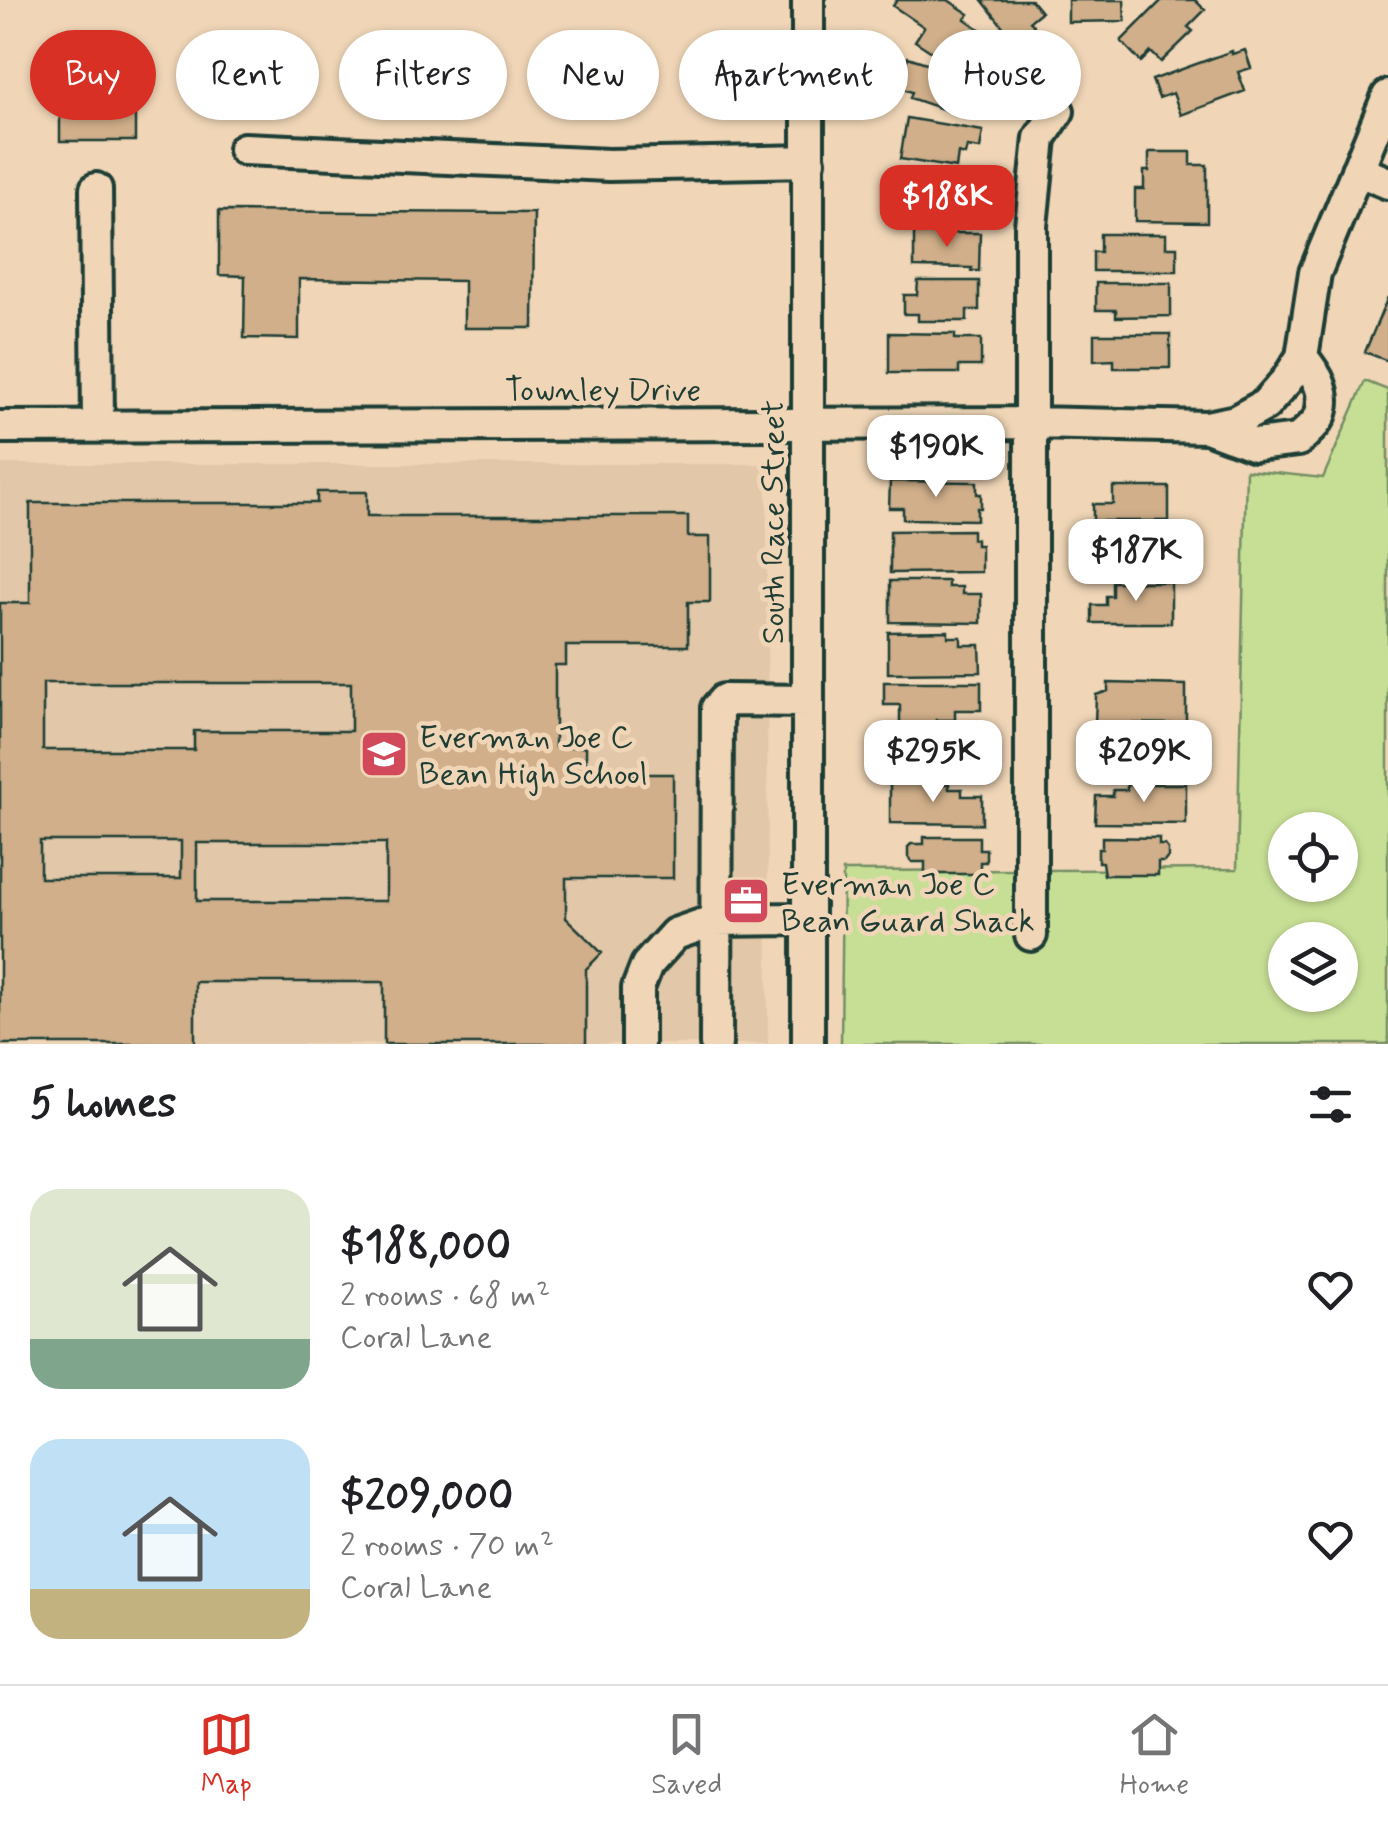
<!DOCTYPE html>
<html lang="en">
<head>
<meta charset="utf-8">
<style>
	:root { --surface:#fff; --page:#f6f6f6; --text:#202124; --muted:#757577; --line:#e0e0e0; --accent:#d93025 }
	body { margin:0; font-family:Mynerve,sans-serif; background:var(--page); color:var(--text); height:100vh; display:flex; flex-direction:column; font-size:38px; white-space:nowrap }
	* { box-sizing:border-box; margin:0 }
	p { font-size:32px; color:var(--muted) }
	.icon { flex:none; width:55px; height:55px; fill:none; stroke:currentColor; stroke-width:2; stroke-linecap:round; stroke-linejoin:round }
	.map { position:relative; height:1044px; overflow:hidden }
	.drawer { display:flex; flex-direction:column; background:var(--surface); flex:1 }
	.drawer>* { flex:none }
	.hud { position:absolute; left:30px; top:30px; width:1330px; height:90px; display:flex; gap:20px }
	.controls { position:absolute; left:1268px; top:812px; display:grid; gap:20px }
	.controls a { display:grid; place-items:center; width:90px; height:90px; border-radius:50%; background:var(--surface); box-shadow:0 2px 8px #0004; font-size:50px }
	.price { position:absolute; translate:-50% -85px; padding:0 22px; border-radius:20px; background:#fff; color:#222; font-size:32px; line-height:65px; filter:drop-shadow(0 2px 5px #0008) }
	.price::after { content:''; position:absolute; left:50%; top:60px; width:30px; height:22px; margin-left:-15px; background:inherit; clip-path:polygon(0 0,100% 0,50% 100%) }
	.price.current { background:var(--accent); color:#fff }
	ul { padding:0; list-style:none }
	li { display:flex; align-items:center; gap:30px; height:250px; padding:0 30px }
	li span { display:grid; place-items:center; flex:none; width:280px; height:200px; border-radius:30px; color:#555 }
	li>.icon { margin-inline-start:auto }
	span .icon { width:120px; height:120px; fill:#fffc; stroke-width:1 }
	li b { font-size:42px }
	h2 { display:flex; justify-content:space-between; align-items:center; height:120px; padding:0 30px; font-size:42px }
	.pill { padding:0 35px; border-radius:45px; background:var(--surface); box-shadow:0 2px 8px #0004; font-size:35px; line-height:90px }
	.pill.current { background:var(--accent); color:#fff }
	.menu { display:flex; justify-content:space-around; align-items:center; height:140px; border-top:2px solid var(--line); background:var(--surface); font-size:28px; color:var(--muted) }
	.menu a { display:grid; justify-items:center; gap:5px }
	.menu .current { color:var(--accent) }
	.map>svg:first-child { display:block }
	.built { fill:#e2c7a8 }
	.green { fill:#c7df95; stroke:#738e64; stroke-width:2.5; fill-rule:evenodd }
	.building { fill:#d0af8a; stroke:#1f3d34; stroke-width:2.5; fill-rule:evenodd }
	.lines { fill:none; stroke-linecap:round; stroke-linejoin:round }
	.minor-casing { stroke:#1f3d34; stroke-width:38 }
	.minor { stroke:#f0d6b7; stroke-width:30 }
	.labels { text-anchor:middle; stroke-width:9; stroke-linejoin:round; paint-order:stroke }
	.street-label { font-size:32px; fill:#1f3d34; stroke:#f0d6b7 }
	.poi-label { font-size:32px; fill:#1f3d34; stroke:#f0d6b7; text-anchor:start }
</style>
</head>
<body>
<div class="map">
<svg width="1388" height="1044" viewBox="0 0 1388 1044">
	<rect width="100%" height="100%" fill="#f0d6b7"/>
	<filter id="ink" filterUnits="userSpaceOnUse"><feTurbulence type="fractalNoise" baseFrequency=".01" numOctaves="2"/><feDisplacementMap in="SourceGraphic" scale="20" xChannelSelector="R" yChannelSelector="G"/><feConvolveMatrix kernelMatrix="1 2 1 2 8 2 1 2 1" color-interpolation-filters="sRGB"/></filter>
	<g filter="url(#ink)">
		<path class="built" d="M0 464H767L768 1044H0Z"/>
		<path class="green" d="M1365 381 1388 390V1044H841L843 871 1237 869 1246 470 1323 478ZM1285 830H1340V885H1285ZM1285 940H1340V995H1285Z"/>
		<path class="building" d="M897 0H948L969 14 965 19 997 41 979 66 943 41 935 54 915 41 924 27 893 6Z
			M982 0H1031L1041 12 1030 21 1034 26 1015 42Z
			M1068 0H1124L1125 21 1068 22Z
			M1162 0H1195L1205 10 1188 27 1193 31 1161 62 1151 52 1141 62 1121 41Z
			M1245 50 1251 68 1238 72 1245 91 1181 115 1173 93 1159 98 1152 80 1232 51V54Z
			M908 57 988 83 979 107 961 101 957 114 910 98 912 92 897 87Z
			M60 79H135V141H60Z
			M907 118 983 131 980 149 967 147 965 155 958 153 956 168 900 159Z
			M1149 152H1191V165H1207V222L1135 221V189H1144V171H1149Z
			M905 180H982V198H961V216H905Z
			M219 211 534 213 533 328H464V281L299 279V339L244 338 245 276 219 275Z
			M914 233H980L979 271H971L972 268 914 267Z
			M1100 234H1166V247H1177V271H1093V252H1100Z
			M918 281H979V310H967V321H918V314H904V295H917Z
			M1096 283H1171V316L1116 317V310H1096Z
			M1388 297V361L1365 352Z
			M889 333 955 334V339H981V366H959V373H889Z
			M1094 334H1170V368H1114V360L1094 361Z
			M890 481 977 482V494H981V508H977V520L903 519V508H889Z
			M1113 487H1169V521H1093V504H1113Z
			M317 492H367V516H688V537H710V602H688V646H566V665H555V747H586V774H673V878H566V918L602 953 586 969V1044H384V982H195V1044H0V603H30V503H317ZM43 683H351V731H194V750H43ZM40 841H181V878H40ZM197 843H386V901H197Z
			M972 530V539H976V545H981V572L890 573V531Z
			M1112 535H1161V541H1176V573H1094V553H1112Z
			M890 581H948V587H962V594H981V623L890 622Z
			M1112 582H1171V623H1092V605H1106V596H1112Z
			M948 631V637H961V645H980L981 672 888 673V632Z
			M884 682H981V710H955V720H936V724H900V705H884Z
			M1108 683 1186 685V724L1095 723 1096 695 1108 691Z
			M883 731H981V761H956V770H930V775H899V754H883Z
			M1114 733H1185V774H1121V768H1093V740H1114Z
			M890 783 949 784V789H962V796H982V824L890 823Z
			M1127 784H1186V824L1095 823 1096 796H1113V790H1127Z
			M924 837H979V849H986V862H980V874H925V862H912L908 857V847L911 844H924Z
			M1102 837 1159 838V845H1165L1168 849V857L1164 862H1158V875H1104L1102 862H1098V849H1102Z"/>
		<g class="lines">
			<g class="minor-casing">
				<path id="minor" d="M244 149 609 165 809 161
					M1357 170 1388 183
					M96 189 98 426
					M1302 357 1315 273 1388 96
					M0 427 1033 423 1207 427 1236 421 1265 405 1287 380 1302 357C1316 374 1329 393 1320 416 1316 425 1305 433 1298 440L1255 445 1207 427
					M1031 935V226L1040 138 1058 111
					M638 1044V988L647 965 675 934 716 920 807 919
					M716 1044 717 708 724 700 807 701
					M808 1044V0"/>
			</g>
			<use href="#minor" class="minor"/>
		</g>
	</g>
	<defs>
		<g id="school-square" transform="scale(2.5)"><rect x="-9" y="-9" width="18" height="18" rx="4" fill="#d1495b" stroke="#f0d6b7"/><path d="M0-5L7-2L0 1L-7-2ZM-4 1L0 2.5L4 1V4Q0 6-4 4Z" fill="#fff"/></g>
		<g id="office-square" transform="scale(2.5)"><rect x="-9" y="-9" width="18" height="18" rx="4" fill="#d1495b" stroke="#f0d6b7"/><path d="M-6-3h4V-5.5h4V-3h4V5H-6ZM-1-4.5V-3h2v-1.5ZM-6 0V1H6V0Z" fill="#fff"/></g>
	</defs>
	<g fill-rule="evenodd">
		<use href="#school-square" x="384" y="754"/>
		<use href="#office-square" x="746" y="901"/>
	</g>
	<g class="labels">
		<g class="street-label">
			<text x="603" y="400">Townley Drive</text>
			<text transform="translate(772 522) rotate(-90)" y="11">South Race Street</text>
		</g>
		<g class="poi-label">
			<text x="419" y="747">Everman Joe C<tspan x="419" dy="37">Bean High School</tspan></text>
			<text x="781" y="894">Everman Joe C<tspan x="781" dy="37">Bean Guard Shack</tspan></text>
		</g>
	</g>
</svg>
<div class="controls">
<a><svg class="icon" aria-label="locate" viewBox="0 0 24 24"><circle cx="12" cy="12" r="6"/><path d="M12 2v4M12 18v4M2 12h4M18 12h4"/></svg></a>
<a><svg class="icon" aria-label="layers" viewBox="0 0 24 24"><path d="M12 4l9 5-9 5-9-5zM3 14l9 5 9-5"/></svg></a>
</div>
<b class="price current" style="left:947px;top:250px">$188K</b>
<b class="price" style="left:936px;top:500px">$190K</b>
<b class="price" style="left:1136px;top:604px">$187K</b>
<b class="price" style="left:933px;top:805px">$295K</b>
<b class="price" style="left:1144px;top:805px">$209K</b>
<div class="hud">
<a class="pill current">Buy</a>
<a class="pill">Rent</a>
<a class="pill">Filters</a>
<a class="pill">New</a>
<a class="pill">Apartment</a>
<a class="pill">House</a>
</div>
</div>
<section class="drawer">
<h2>5 homes<svg class="icon" aria-label="filters" viewBox="0 0 24 24"><path d="M4 7h16M4 17h16"/><circle cx="9" cy="7" r="2"/><circle cx="15" cy="17" r="2"/></svg></h2>
<ul>
<li><span style="background:linear-gradient(#dfe7d0 75%,#7fa58c 0)"><svg class="icon" aria-label="home" viewBox="0 0 24 24"><path d="M3 11l9-7 9 7M6 9v11h12V9"/></svg></span><div><b>$188,000</b><p>2 rooms · 68 m²</p><p>Coral Lane</p></div><svg class="icon" aria-label="heart" viewBox="0 0 24 24"><path d="M12 20l-8-8c-3-5 5-10 8-4 3-6 11-1 8 4z"/></svg></li>
<li><span style="background:linear-gradient(#bfe0f5 75%,#c2b280 0)"><svg class="icon" aria-label="home" viewBox="0 0 24 24"><path d="M3 11l9-7 9 7M6 9v11h12V9"/></svg></span><div><b>$209,000</b><p>2 rooms · 70 m²</p><p>Coral Lane</p></div><svg class="icon" aria-label="heart" viewBox="0 0 24 24"><path d="M12 20l-8-8c-3-5 5-10 8-4 3-6 11-1 8 4z"/></svg></li>
</ul>
</section>
<nav class="menu">
<a class="current"><svg class="icon" aria-label="map" viewBox="0 0 24 24"><path d="M3 6l6-2 6 2 6-2v14l-6 2-6-2-6 2zM9 4v14M15 6v14"/></svg>Map</a>
<a><svg class="icon" aria-label="saved" viewBox="0 0 24 24"><path d="M7 4h10v16l-5-4-5 4z"/></svg>Saved</a>
<a><svg class="icon" aria-label="home" viewBox="0 0 24 24"><path d="M3 11l9-7 9 7M6 9v11h12V9"/></svg>Home</a>
</nav>
</body>
</html>
